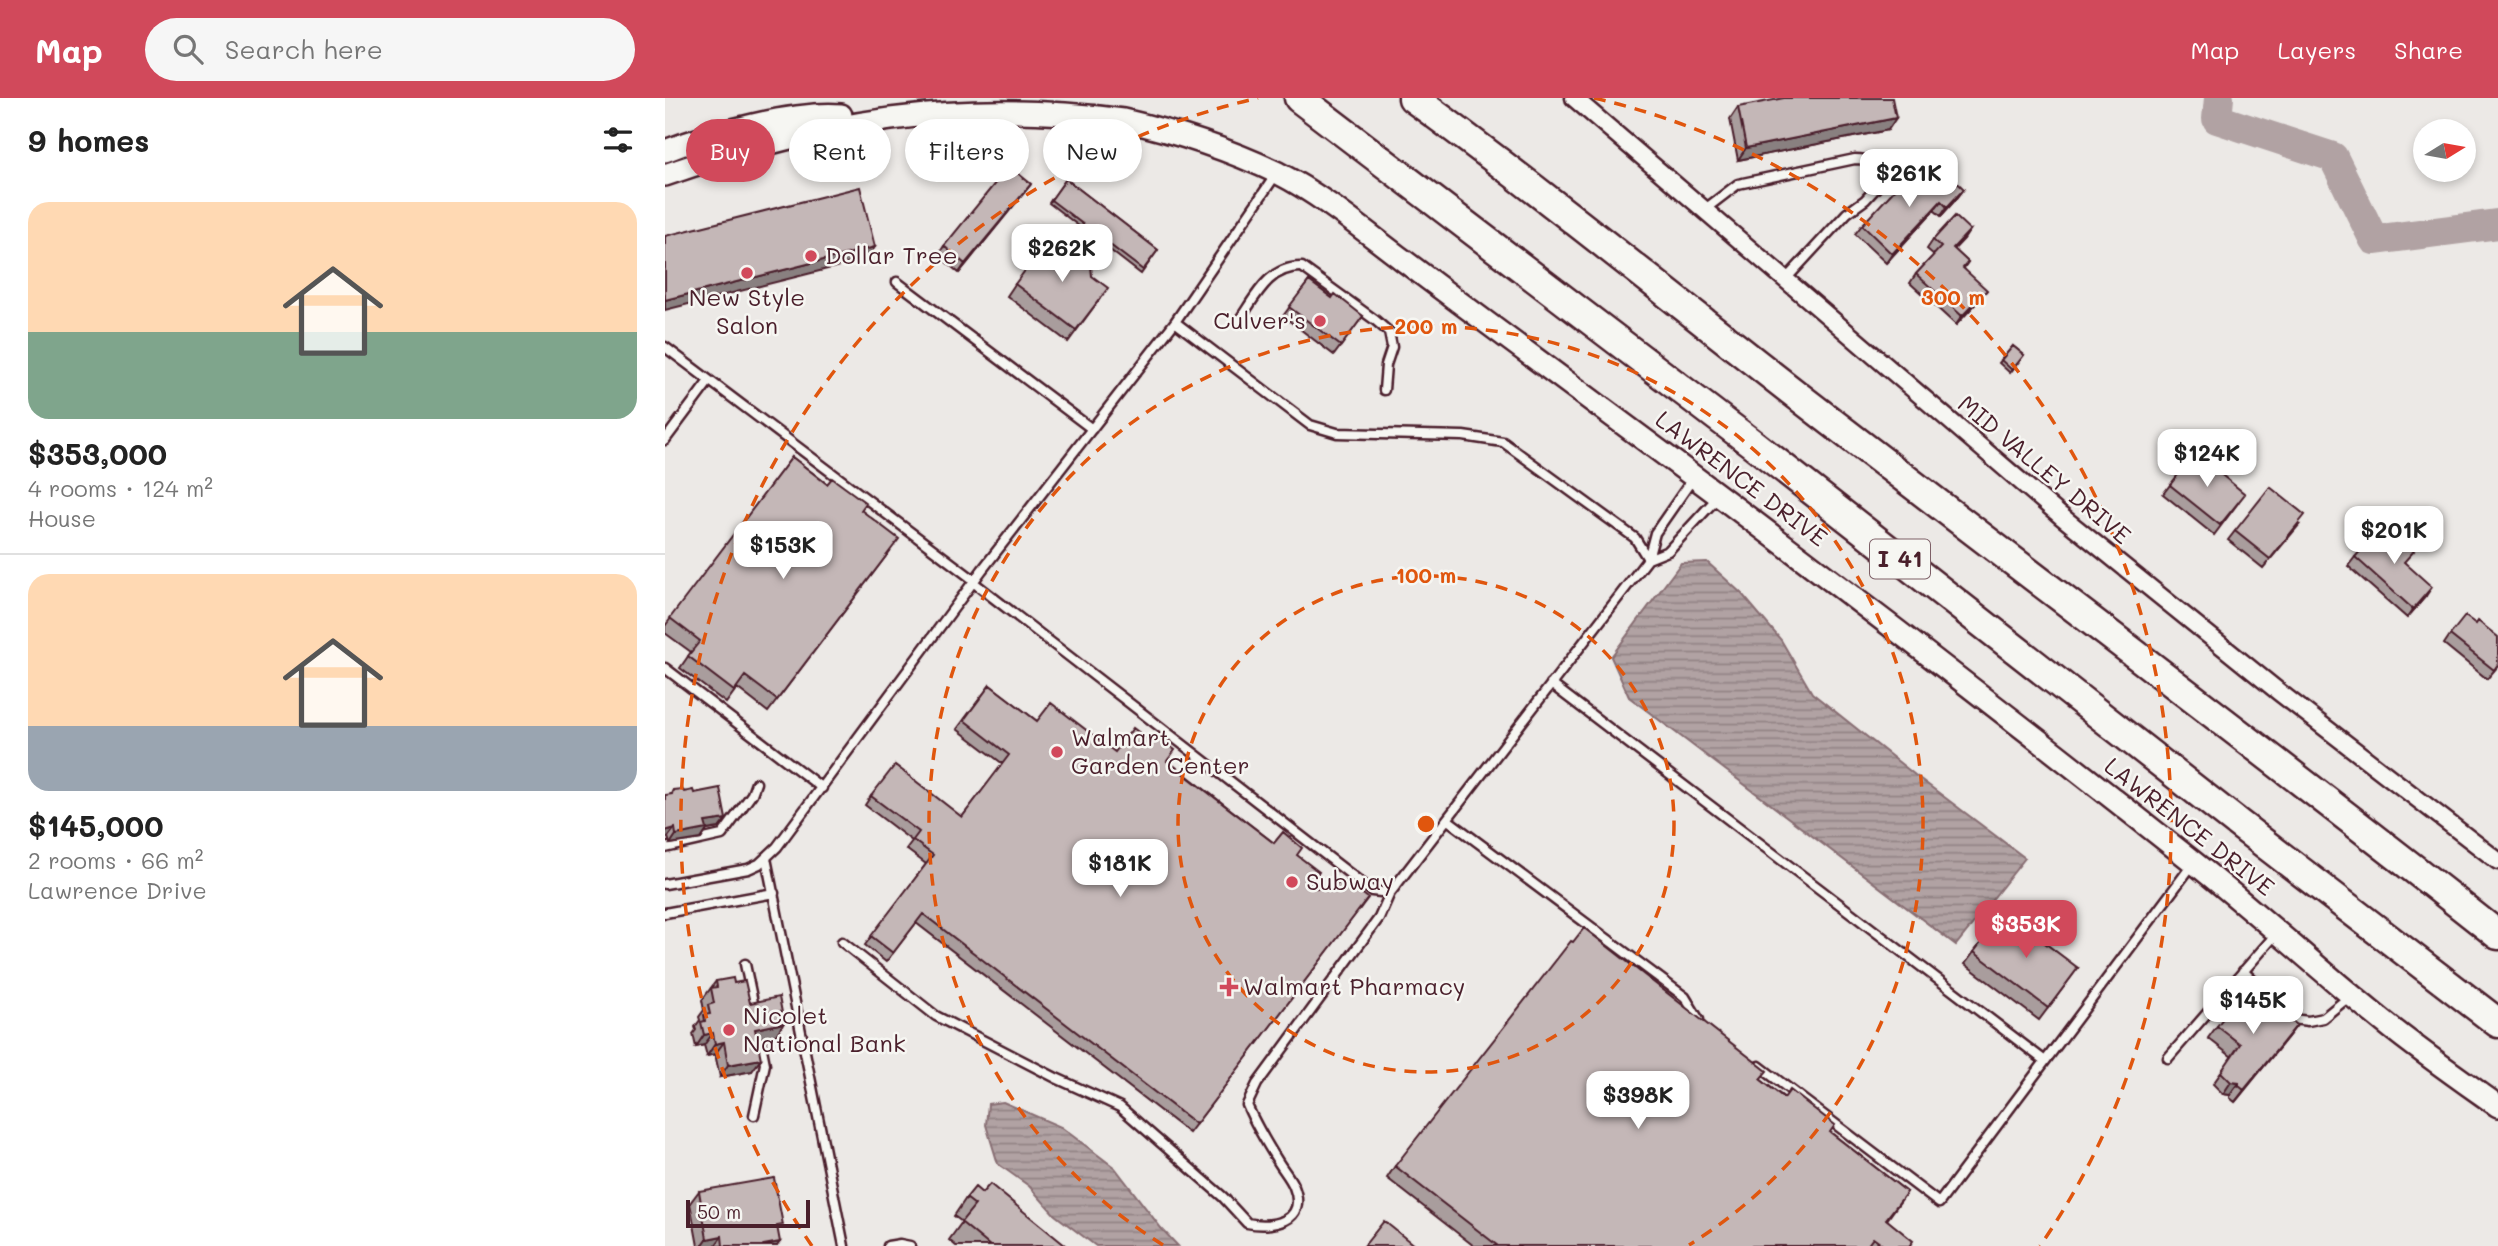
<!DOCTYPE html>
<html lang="en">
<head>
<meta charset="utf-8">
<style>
	:root { --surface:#fff; --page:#f6f6f6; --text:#222; --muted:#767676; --line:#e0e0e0; --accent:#d1495b }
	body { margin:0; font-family:Mali,sans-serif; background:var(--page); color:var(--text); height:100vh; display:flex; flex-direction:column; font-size:26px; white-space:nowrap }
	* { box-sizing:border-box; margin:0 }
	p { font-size:23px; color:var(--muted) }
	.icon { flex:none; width:38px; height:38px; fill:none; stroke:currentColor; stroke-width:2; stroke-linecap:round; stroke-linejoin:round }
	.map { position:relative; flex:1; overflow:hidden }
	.drawer { display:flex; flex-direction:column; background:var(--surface); width:665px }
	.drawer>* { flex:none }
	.top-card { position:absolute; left:21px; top:21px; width:665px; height:63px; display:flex; gap:14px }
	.needle { width:46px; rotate:79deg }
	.tools { position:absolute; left:1748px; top:21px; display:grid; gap:14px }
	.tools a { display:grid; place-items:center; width:63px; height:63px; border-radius:50%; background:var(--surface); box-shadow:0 4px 10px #0003; font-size:35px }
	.scale { position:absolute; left:21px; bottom:18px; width:124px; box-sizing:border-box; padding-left:7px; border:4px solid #4a1f2b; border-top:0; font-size:19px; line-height:24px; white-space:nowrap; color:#4a1f2b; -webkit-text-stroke:5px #f6f6f2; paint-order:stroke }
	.price { position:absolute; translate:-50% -60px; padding:0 16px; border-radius:14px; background:#fff; color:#222; font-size:23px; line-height:46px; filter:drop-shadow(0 2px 4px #0008) }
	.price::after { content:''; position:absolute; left:50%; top:42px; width:21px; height:16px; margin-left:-10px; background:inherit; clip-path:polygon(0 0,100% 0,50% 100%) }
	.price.selected { background:var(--accent); color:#fff }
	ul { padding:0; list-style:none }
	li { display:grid; align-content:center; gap:14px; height:371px; padding:0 28px }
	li+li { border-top:2px solid var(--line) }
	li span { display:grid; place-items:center; height:217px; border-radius:21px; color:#555 }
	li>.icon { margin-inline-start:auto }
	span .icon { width:126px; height:126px; fill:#fffc; stroke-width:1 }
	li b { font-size:30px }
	h2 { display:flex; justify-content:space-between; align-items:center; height:84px; padding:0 28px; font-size:30px }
	.chip { padding:0 24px; border-radius:32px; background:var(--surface); box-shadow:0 4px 10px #0003; font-size:24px; line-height:63px }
	.chip.selected { background:var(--accent); color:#fff }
	header { display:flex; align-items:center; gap:42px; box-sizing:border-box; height:98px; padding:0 35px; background:var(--accent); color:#fff }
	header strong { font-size:33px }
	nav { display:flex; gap:38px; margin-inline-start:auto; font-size:24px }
	.search { width:490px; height:63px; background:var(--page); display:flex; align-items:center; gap:18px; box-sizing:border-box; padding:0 24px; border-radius:38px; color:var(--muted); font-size:26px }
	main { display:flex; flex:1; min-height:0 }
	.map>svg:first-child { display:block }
	.water { fill:url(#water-rules); stroke:#886e73; stroke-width:2 }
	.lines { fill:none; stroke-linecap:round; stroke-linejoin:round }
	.river { stroke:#b1a2a3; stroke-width:30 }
	.lane-casing { stroke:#4a1f2b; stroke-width:13 }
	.street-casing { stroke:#4a1f2b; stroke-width:21 }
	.secondary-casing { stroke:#4a1f2b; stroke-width:26 }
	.highway-casing { stroke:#4a1f2b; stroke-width:33 }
	.lane { stroke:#f6f6f2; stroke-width:8 }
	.street { stroke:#f6f6f2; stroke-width:16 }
	.secondary { stroke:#f6f6f2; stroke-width:21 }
	.highway { stroke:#f6f6f2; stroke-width:28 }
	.wall { fill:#a99d9d; stroke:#4a1f2b; stroke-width:2 }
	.shaded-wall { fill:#898080; stroke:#4a1f2b; stroke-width:2 }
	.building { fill:#c4b7b7; stroke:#4a1f2b; stroke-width:2 }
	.ring { fill:none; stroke:#e0560e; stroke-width:3.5; stroke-dasharray:12 9 }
	.poi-dot { fill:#d1495b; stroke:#f6f6f2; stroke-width:2.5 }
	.labels { text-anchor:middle; stroke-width:5; stroke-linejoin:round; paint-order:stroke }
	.shield { fill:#f6f6f2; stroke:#7e6067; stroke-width:2 }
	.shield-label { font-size:23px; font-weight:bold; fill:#4a1f2b }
	.poi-label { font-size:24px; fill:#4a1f2b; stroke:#f6f6f2; text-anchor:start }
	.street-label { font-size:24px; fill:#4a1f2b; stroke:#f6f6f2 }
	.centre { fill:#e0560e; stroke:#f6f6f2; stroke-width:3.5 }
	.ring-label { font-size:21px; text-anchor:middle; font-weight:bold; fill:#e0560e; stroke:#f6f6f2; stroke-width:5; stroke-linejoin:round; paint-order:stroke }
</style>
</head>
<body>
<header>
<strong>Map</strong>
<div class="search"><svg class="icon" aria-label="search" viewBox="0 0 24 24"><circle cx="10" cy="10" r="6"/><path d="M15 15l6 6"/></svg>Search here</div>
<nav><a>Map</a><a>Layers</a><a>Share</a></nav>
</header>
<main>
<section class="drawer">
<h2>9 homes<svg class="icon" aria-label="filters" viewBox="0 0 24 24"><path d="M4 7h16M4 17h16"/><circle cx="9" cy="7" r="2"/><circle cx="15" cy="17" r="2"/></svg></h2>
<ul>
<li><span style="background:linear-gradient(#ffd9b3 60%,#7fa58c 0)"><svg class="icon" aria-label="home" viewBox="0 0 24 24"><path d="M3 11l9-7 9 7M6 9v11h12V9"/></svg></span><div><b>$353,000</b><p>4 rooms · 124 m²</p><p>House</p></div></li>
<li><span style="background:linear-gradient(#ffd9b3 70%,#9aa5b1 0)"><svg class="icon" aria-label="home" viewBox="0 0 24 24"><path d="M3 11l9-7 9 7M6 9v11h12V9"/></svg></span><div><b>$145,000</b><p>2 rooms · 66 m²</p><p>Lawrence Drive</p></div></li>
</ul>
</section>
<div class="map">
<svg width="1833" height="1148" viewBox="0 0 1833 1148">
	<defs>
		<pattern id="water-rules" width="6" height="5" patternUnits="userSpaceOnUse" patternTransform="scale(1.75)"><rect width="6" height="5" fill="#b1a2a3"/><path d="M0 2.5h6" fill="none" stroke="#928385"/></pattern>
	</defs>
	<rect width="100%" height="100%" fill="#ece9e6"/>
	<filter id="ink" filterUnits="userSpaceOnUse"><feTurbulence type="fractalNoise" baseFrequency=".0143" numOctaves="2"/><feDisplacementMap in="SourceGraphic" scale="14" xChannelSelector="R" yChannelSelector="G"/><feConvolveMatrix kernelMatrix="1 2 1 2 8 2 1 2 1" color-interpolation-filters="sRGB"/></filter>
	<g filter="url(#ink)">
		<path class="water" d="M1042 464 1077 496 1116 542 1147 595 1250 677 1360 760 1291 847 964 599 946 559 1016 465Z
			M338 1004 396 1029 450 1070 496 1130 513 1148H431L390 1117 364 1088 333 1066 321 1027 323 1006Z"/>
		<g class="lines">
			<path class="river" d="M1554 0 1552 21 1668 59 1709 142 1833 126"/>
			<g class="lane-casing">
				<path id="lane" d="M1039 112 1073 86 1190 61C1202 61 1213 65 1216 78L1212 89 1200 102 1182 115 1121 181
					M232 184 427 331
					M510 224 645 327 672 335 798 338 838 344 970 440 983 461
					M573 224C590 200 603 168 637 169L710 222 724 234 727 249 721 267 719 292
					M0 249 309 482
					M0 342 44 283
					M983 461 1003 453 1053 399
					M308 484 707 793 725 795 983 461 990 435 1029 379
					M0 570 157 690
					M886 586 1380 963
					M783 722 1020 899 1034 922
					M0 750 57 737 87 696 91 685
					M101 760 179 1148
					M0 786 83 771 94 766 112 749 317 472 510 224 612 75
					M0 815 109 795
					M177 844 271 918 391 980 455 1009 558 1099 582 1125C607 1130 643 1124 629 1089 626 1081 619 1073 614 1065 602 1046 591 1028 582 1007L592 986 714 820 725 795
					M80 866 90 914
					M1578 873 1628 921 1643 923 1658 920 1685 898
					M1503 960 1611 836
					M1094 968 1274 1105 1527 767
					M89 1017 100 966 95 941
					M223 1148 235 1146 245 1148"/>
			</g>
			<g class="street-casing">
				<path id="street" d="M909 0 1396 418 1614 594 1833 763"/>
			</g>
			<g class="secondary-casing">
				<path id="secondary" d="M0 53C43 36 131 13 176 17
					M0 77C155 23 294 0 458 22 510 34 565 52 613 75 658 98 698 132 738 162 799 208 860 253 922 299 1126 450 1328 605 1527 763 1593 815 1654 872 1719 924 1756 954 1795 981 1833 1008"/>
			</g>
			<g class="highway-casing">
				<path id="highway" d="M634 0 1088 346 1574 726 1833 925
					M748 0C878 95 1002 196 1129 295 1363 476 1601 653 1833 837"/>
			</g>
			<use href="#lane" class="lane"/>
			<use href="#street" class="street"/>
			<use href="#secondary" class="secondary"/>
			<use href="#highway" class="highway"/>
		</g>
		<path class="wall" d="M1073 9 1223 32 1073 62 1065 21Z
			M401 81 493 152 476 176 384 105Z
			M366 86 294 175 273 157 279 148Z
			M1265 91H1299L1292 100 1276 118 1269 112 1221 165 1190 136 1197 127Z
			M1305 132 1289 151 1303 164 1299 170 1315 201 1291 227 1245 185 1251 176 1269 157 1262 151 1268 142Z
			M644 183 667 200 698 218 669 257 618 218Z
			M350 186 434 202 403 244 342 198Z
			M1348 248 1359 257 1345 275 1334 265Z
			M127 359 196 412 225 453 103 614 72 590 61 605 15 570 26 554 0 535V528Z
			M1505 387 1573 405 1549 437 1498 396Z
			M1634 427 1598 470 1563 442 1570 433Z
			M1690 459 1740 465 1761 498 1742 520 1683 468Z
			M1811 526 1833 568 1822 581 1779 546 1785 537Z
			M325 587 372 623 450 654 503 663 609 745 632 757 645 786 651 790 696 809 524 1035 251 825 221 864 200 847 261 766 241 751 247 743 200 707 206 698 297 719 338 666 292 631Z
			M8 692 29 695 54 730 42 732 36 741 5 746 3 739 6 696Z
			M1309 854 1413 870 1374 922 1300 866Z
			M51 883 69 885 111 937 92 941 87 973 55 979 50 956 42 958 39 947 31 949 28 936 31 932 30 929 35 922 34 919 39 912 37 902Z
			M1632 927 1623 939 1570 1004 1565 1000V997L1558 996 1548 986 1567 959 1543 940 1552 928Z
			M1096 982 1165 1034 1242 1094 1222 1122 1245 1148H809L722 1080 730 1068Z
			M34 1093 113 1135 112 1148H33L25 1105Z
			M317 1095 401 1148H291L284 1142 297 1124 289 1118 301 1100Z"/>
		<path class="shaded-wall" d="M1231 20 1223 32 1073 62 1081 50Z
			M366 86 359 95 294 175 300 166Z
			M1299 91 1292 100 1276 118 1282 109Z
			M1276 103 1269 112 1221 165 1227 156Z
			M1305 132 1299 141 1282 159 1288 150Z
			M210 149 202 161 0 212V202Z
			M1322 192 1315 201 1291 227 1297 218Z
			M1767 489 1761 498 1742 520 1748 511Z
			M61 721 54 730 42 732 36 741 5 746 11 737 40 724Z
			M10 730 3 739 0 741V733Z
			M119 925 111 937 81 943 90 931Z
			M1632 927 1623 939 1570 1004 1579 992Z
			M48 935 39 947 31 949 39 937Z
			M59 944 50 956 42 958 50 946Z
			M96 961 87 973 55 979 63 967Z
			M1566 984 1574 985 1565 997 1558 996Z
			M57 1138 50 1148H37L42 1141Z
			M115 1144 112 1148H99V1147Z"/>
		<path class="building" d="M1119 0H1227L1231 20 1081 50 1073 9Z
			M344 68 366 86 300 166 279 148Z
			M1246 74 1265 91 1281 74 1299 91 1282 109 1276 103 1227 156 1197 127Z
			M401 81 493 152 478 172 386 102Z
			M195 89 210 149 0 202V138Z
			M1290 118 1305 132 1288 150 1303 164 1298 170 1322 192 1297 218 1251 176 1276 149 1268 142Z
			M382 143 395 152H405L426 168 427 178 443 190 411 232 350 186Z
			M644 183 667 200 670 196 698 218 676 248 624 209Z
			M1348 248 1359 257 1347 272 1336 262Z
			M1530 355 1580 396 1555 427 1505 387Z
			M127 359 162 386 167 380 201 405 196 412 234 441 112 602 80 578 69 593 23 558 35 543 5 520Z
			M1605 389 1640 417 1605 461 1570 433Z
			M1718 427 1749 453 1739 464 1767 489 1748 511 1690 459Z
			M1800 518 1811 526 1813 523 1833 539V566L1829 572 1785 537Z
			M325 587 372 623 386 605 450 654 468 630 485 643 490 637 510 652 502 663 609 745 618 734 637 750 632 757 654 774 645 786 651 790H668L672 785 681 783 703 800 531 1026 258 816 228 855 206 838 268 757 248 742 254 734 206 698 230 667 297 719 344 657 299 622Z
			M55 690 61 721 40 724 42 731 11 737 10 730 0 733V697L7 696 8 692 17 691 19 694 28 692 29 695Z
			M1339 814 1413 870 1383 910 1309 854Z
			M919 830 1102 973 1095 981 1119 1000 1125 992 1170 1027 1165 1034 1242 1094 1221 1121 1248 1143 1244 1148H1219L1208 1140 1202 1148H833L730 1068 906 843 908 844Z
			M68 880 69 885 80 883 85 905 114 899 119 925 90 931 96 961 63 967 59 944 50 946 48 935 39 937 36 924 40 923 39 917 45 916 43 907 49 905 46 890 52 889 51 883Z
			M1583 888 1632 927 1579 992 1574 988V985L1566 984 1556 974 1575 946 1552 928Z
			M109 1080 118 1127 112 1128 115 1144 99 1147 100 1148H58L57 1138 42 1141 34 1093Z
			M325 1086 401 1148H325L296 1124 310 1107 301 1100 310 1089 317 1095Z
			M719 1123 750 1148H699Z"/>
	</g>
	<g class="ring">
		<circle cx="761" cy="726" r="248"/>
		<path d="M498 1147A497 497 0 1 1 1024 1147"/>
		<path d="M147 1148A745 745 0 0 1 593 0M929 0A745 745 0 0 1 1375 1148"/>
	</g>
	<g class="poi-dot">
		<circle cx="146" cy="158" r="7"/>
		<circle cx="82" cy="175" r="7"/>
		<circle cx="655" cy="223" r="7"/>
		<circle cx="392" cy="654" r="7"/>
		<circle cx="627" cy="784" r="7"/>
		<path d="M560.5 878.5h7v7h7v7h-7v7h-7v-7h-7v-7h7z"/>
		<circle cx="64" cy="932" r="7"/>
	</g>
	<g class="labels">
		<rect class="shield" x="1205" y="441.5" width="60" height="39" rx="5"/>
		<g class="shield-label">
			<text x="1235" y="469">I 41</text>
		</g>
		<g class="poi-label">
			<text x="160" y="166">Dollar Tree</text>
			<text x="82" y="208" text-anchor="middle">New Style<tspan x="82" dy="28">Salon</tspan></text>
			<text x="641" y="231" text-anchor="end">Culver's</text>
			<text x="406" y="648">Walmart<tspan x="406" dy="28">Garden Center</tspan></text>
			<text x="641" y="792">Subway</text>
			<text x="578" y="897">Walmart Pharmacy</text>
			<text x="78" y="926">Nicolet<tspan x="78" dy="28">National Bank</tspan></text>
		</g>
		<g class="street-label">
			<text transform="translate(1379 372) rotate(40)" y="8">MID VALLEY DRIVE</text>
			<text transform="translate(1076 381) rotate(37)" y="8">LAWRENCE DRIVE</text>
			<text transform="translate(1524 729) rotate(38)" y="8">LAWRENCE DRIVE</text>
		</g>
	</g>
	<circle cx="761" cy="726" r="10" class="centre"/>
	<g class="ring-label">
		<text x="1288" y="207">300 m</text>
		<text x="761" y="236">200 m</text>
		<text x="761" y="485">100 m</text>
	</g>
</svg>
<div class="tools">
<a><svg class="needle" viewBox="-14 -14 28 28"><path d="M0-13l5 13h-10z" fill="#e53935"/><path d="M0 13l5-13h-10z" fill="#767676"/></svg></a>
</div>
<div class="scale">50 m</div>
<b class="price" style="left:1244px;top:111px">$261K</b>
<b class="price" style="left:397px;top:186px">$262K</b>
<b class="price" style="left:1542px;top:391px">$124K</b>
<b class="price" style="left:1729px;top:468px">$201K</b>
<b class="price" style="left:118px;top:483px">$153K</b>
<b class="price" style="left:455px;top:801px">$181K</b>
<b class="price selected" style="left:1361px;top:862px">$353K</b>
<b class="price" style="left:1588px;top:938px">$145K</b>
<b class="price" style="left:973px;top:1033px">$398K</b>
<div class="top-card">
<a class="chip selected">Buy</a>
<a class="chip">Rent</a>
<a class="chip">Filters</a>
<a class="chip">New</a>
</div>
</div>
</main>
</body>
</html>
